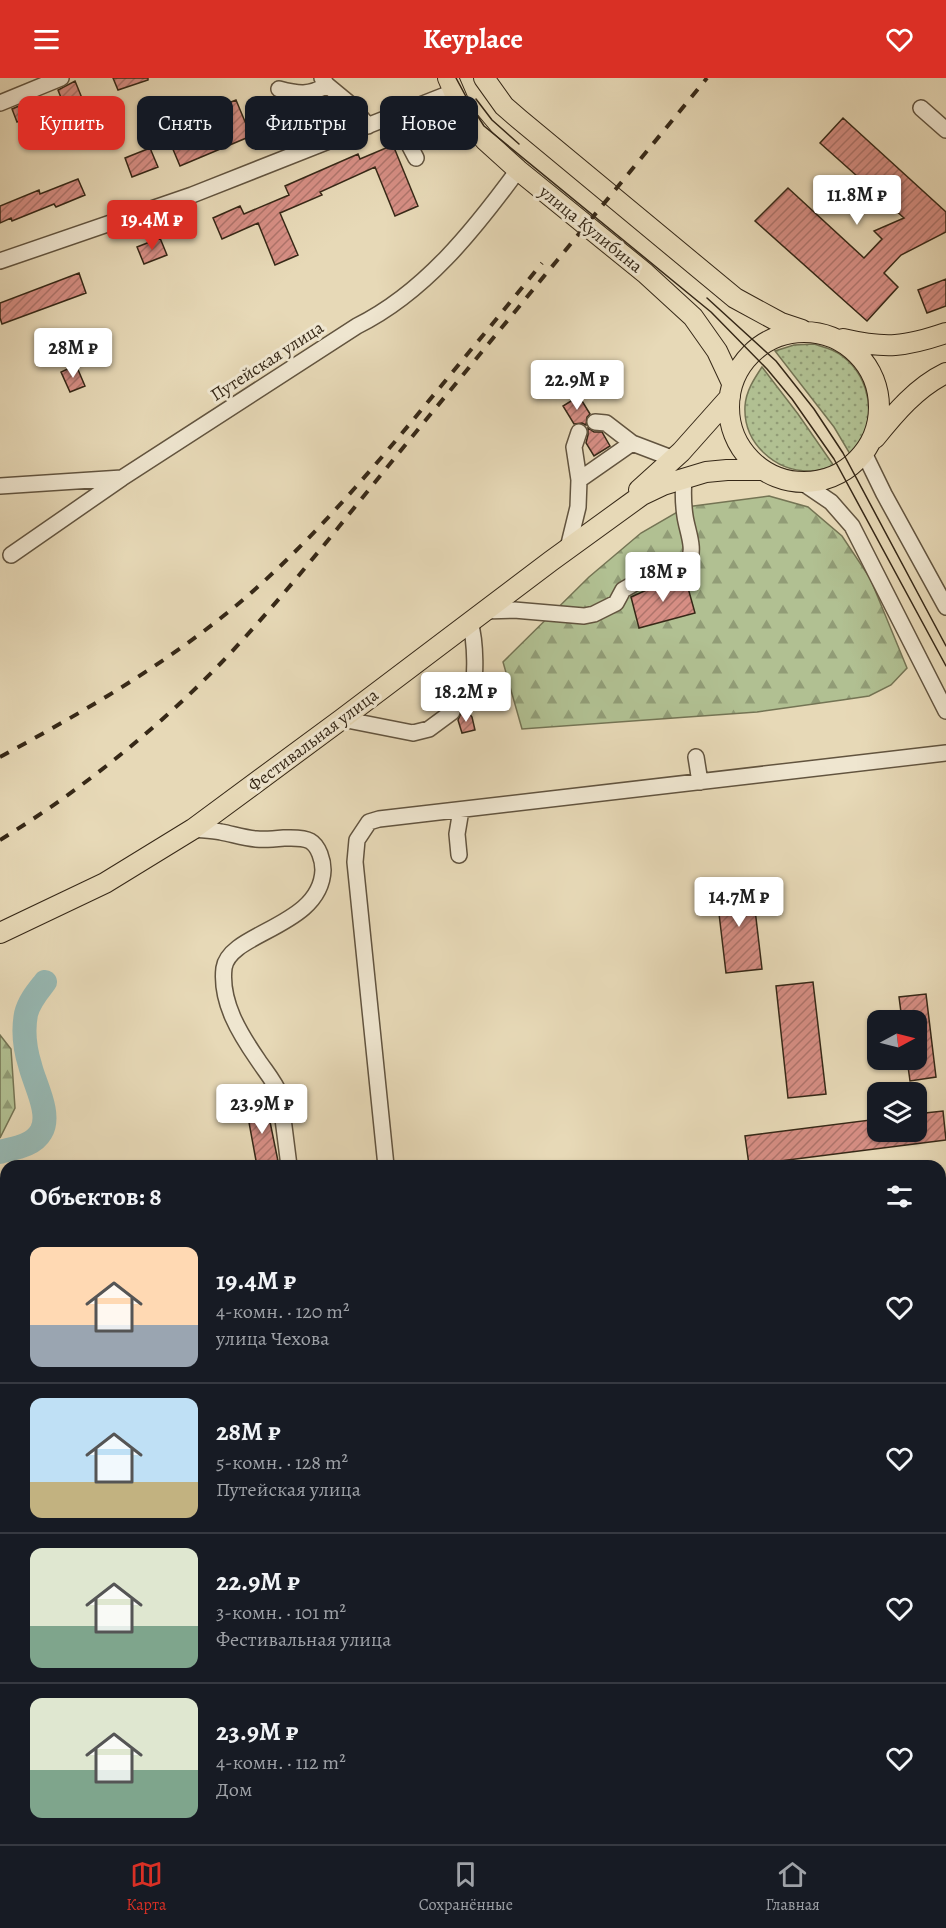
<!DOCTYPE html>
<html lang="ru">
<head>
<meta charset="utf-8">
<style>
	:root { --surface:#171b24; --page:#20242c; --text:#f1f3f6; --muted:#9ea1a6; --line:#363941; --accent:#d93025 }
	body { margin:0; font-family:Alegreya,serif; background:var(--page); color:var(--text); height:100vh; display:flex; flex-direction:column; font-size:22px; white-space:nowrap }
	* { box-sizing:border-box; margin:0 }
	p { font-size:20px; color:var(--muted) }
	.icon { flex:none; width:33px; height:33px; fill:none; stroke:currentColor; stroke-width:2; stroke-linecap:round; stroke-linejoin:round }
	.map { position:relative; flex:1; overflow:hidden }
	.drawer { position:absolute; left:0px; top:1082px; width:946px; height:686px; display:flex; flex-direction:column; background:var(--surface); border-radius:18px 18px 0 0; box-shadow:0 2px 4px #0004 }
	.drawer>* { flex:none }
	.guide { position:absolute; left:18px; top:18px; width:600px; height:54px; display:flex; gap:12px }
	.needle { width:39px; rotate:83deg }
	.controls { position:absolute; left:867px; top:932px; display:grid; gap:12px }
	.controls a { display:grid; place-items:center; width:60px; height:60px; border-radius:12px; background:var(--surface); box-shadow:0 2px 4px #0004; font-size:30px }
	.price { position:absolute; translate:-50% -51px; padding:0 14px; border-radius:6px; background:#fff; color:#222; font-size:20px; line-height:39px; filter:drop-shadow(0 2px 3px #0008) }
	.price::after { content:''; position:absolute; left:50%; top:36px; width:18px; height:14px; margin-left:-9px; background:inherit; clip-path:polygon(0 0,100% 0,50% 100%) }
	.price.current { background:var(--accent); color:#fff }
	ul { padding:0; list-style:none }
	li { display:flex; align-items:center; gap:18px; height:150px; padding:0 30px }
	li+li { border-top:2px solid var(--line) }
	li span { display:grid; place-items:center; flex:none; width:168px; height:120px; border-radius:12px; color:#555 }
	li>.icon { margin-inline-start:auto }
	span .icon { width:72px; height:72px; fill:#fffc; stroke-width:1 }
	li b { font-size:26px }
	h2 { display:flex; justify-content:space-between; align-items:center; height:72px; padding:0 30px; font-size:26px }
	.pill { padding:0 21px; border-radius:12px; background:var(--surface); box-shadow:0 2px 4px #0004; font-size:21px; line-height:54px }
	.pill.current { background:var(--accent); color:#fff }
	header { display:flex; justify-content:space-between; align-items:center; height:78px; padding:0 30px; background:var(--accent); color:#fff; font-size:27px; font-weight:700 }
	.tabs { display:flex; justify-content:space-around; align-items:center; height:84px; border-top:2px solid var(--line); background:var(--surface); font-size:16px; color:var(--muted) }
	.tabs a { display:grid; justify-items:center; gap:3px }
	.tabs .current { color:var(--accent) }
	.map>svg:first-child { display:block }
	.grass { fill:url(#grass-dots); stroke:#747454; stroke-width:1.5 }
	.forest { fill:url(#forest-firs); stroke:#747454; stroke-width:1.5 }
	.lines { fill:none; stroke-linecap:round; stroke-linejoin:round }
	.river { stroke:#97b9b4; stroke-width:24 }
	.building { fill:url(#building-hatch); stroke:#362817; stroke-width:1.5 }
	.minor-casing { stroke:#62543f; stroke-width:18 }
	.major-casing { stroke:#362817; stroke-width:22 }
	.minor { stroke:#efe6d0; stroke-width:15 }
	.major { stroke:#e7d9b7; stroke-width:20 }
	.tram { stroke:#362817; stroke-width:1.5 }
	.rail { stroke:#362817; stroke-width:4; stroke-dasharray:10 10; stroke-linecap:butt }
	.labels { text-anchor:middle; stroke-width:6; stroke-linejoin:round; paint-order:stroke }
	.street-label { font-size:18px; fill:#362817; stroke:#efe6d0 }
</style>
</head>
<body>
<header><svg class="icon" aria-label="menu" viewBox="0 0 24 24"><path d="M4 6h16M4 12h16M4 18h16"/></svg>Keyplace<svg class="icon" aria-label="heart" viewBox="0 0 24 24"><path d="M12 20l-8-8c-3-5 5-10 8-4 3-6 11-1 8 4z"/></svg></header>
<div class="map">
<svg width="946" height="1766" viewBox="0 0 946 1766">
	<defs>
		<pattern id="grass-dots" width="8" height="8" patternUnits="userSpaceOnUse" patternTransform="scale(1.5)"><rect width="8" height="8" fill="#b1c092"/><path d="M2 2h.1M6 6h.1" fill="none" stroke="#919c76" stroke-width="1.8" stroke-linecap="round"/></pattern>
		<pattern id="forest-firs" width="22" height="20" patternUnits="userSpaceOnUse" patternTransform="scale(1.5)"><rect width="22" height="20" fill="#b1c092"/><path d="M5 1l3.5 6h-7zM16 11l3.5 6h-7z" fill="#919c76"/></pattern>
		<pattern id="building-hatch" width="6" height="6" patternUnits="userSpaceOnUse" patternTransform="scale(1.5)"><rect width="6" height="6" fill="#d68e84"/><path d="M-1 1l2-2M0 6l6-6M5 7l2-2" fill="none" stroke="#ae746b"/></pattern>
	</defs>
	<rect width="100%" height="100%" fill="#e7d9b7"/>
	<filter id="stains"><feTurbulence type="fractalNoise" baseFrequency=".00333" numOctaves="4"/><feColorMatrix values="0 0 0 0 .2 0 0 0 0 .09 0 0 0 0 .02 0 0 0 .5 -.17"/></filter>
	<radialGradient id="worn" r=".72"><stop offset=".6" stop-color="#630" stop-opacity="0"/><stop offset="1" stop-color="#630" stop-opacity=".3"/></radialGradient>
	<path class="grass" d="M814 266C820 268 827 270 832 272 864 286 879 331 861 361 858 366 854 371 850 376L834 349 775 273 794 267Z
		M762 289 798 336 834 388C826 390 818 393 811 393 775 394 743 365 745 328 746 313 754 301 762 289Z"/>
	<path class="forest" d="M769 418 808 429 842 458 870 500 907 590 891 607 869 618 842 622 757 634 522 651 503 584 589 499 641 455 686 429Z
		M0 957 11 971 15 1030 0 1060Z"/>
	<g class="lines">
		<path class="river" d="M0 1074C14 1070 33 1068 41 1054 52 1036 34 1005 30 987 25 971 23 952 26 936 29 923 38 913 45 904
			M0 1146 6 1149
			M406 1766 407 1761"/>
	</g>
	<path class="building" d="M113 0H148V2L118 12Z
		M75 3 84 25 66 32 58 12Z
		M33 22 38 35 17 44 12 31Z
		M236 22 251 58 180 88 172 69 228 45 221 28Z
		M843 40 946 134V154L901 177 884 195 898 209 867 243 755 143 788 110 864 180 882 161 874 153 904 140 820 65Z
		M393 67 418 128 395 138 375 89 320 114 322 117 280 135 298 177 275 187 258 145 222 161 213 140 240 128 244 136 289 117 285 108 358 76 360 81Z
		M150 70 158 89 132 99 125 80Z
		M78 101 85 117 56 129 54 126 12 143 11 140 0 145V128L39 112 40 116Z
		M160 160 167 177 144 186 137 169Z
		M79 195 86 215 2 246 0 240V225Z
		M946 201V228L927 235 918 212Z
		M76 287 85 308 70 314 61 294Z
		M579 318 590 336 587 339 586 347 582 345 574 346 563 328Z
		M588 350 594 354H602L610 368 594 378 586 365 588 357Z
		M685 499 695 535 639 550 631 519 660 506Z
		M468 634 472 639 475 652 462 655 458 642 461 635Z
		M752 806 762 891 726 895 716 810Z
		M813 904 826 1016 788 1020 776 908Z
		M926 916 936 999 910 1003 907 981H916V942H902L899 919Z
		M266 1024 279 1088H257L246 1028Z
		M943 1033 946 1062 749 1087 745 1058 878 1041V1053H916V1036Z"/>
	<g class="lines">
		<g class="minor-casing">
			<path id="minor" d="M322 0 327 7 350 26 368 48
				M279 11C298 16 309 18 327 7
				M0 25 61 0
				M921 30 946 52
				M394 38 416 80
				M0 183 192 117 453 14
				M595 344 606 345 632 365
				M864 375 884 416 946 529
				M579 402 574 369 579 354
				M803 405 831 424 852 448 946 633
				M0 408 122 400
				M568 470 578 429 579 402 632 365 674 381
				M11 477 122 400 357 248C424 215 474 152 518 92
				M483 533 514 532 584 538 594 536 616 525 623 512 635 505 688 485C696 471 687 453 685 438 683 425 683 412 684 399
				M462 626C464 624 467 622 469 620 478 604 475 561 470 544
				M342 641 413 655 429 651 452 634
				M696 679 700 704
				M193 751C202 752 212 752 221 754 232 756 244 760 256 761 265 762 275 761 284 760 292 760 303 759 310 763 319 768 323 783 323 792 321 849 229 854 224 890 220 924 240 956 258 982 266 994 275 1004 280 1017L289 1088
				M459 777 457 756 461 732
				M386 1088 355 784 357 762 369 744 379 741 946 675
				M0 1566 6 1570
				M243 1761 249 1766
				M58 1766 62 1761"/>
		</g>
		<g class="major-casing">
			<path id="major" d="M448 0 464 37 485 62 518 92 645 195 693 239 717 273 732 305
				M484 0 504 28 519 41 735 220 781 245 802 252
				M729 329a75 75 0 1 1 150 0a75 75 0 1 1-150 0Z
				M843 261C886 271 905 269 946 255
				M875 360C895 335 917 309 946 295
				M639 412 681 374 730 319
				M0 855 105 805 193 751 342 641 551 483 642 417 663 407 706 394 727 392H762"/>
		</g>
		<use href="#minor" class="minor"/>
		<use href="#major" class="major"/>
		<path class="tram" d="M456 0 470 26 484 48 711 234 767 291 792 321 834 381 946 588
			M476 21 492 42 519 66
			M707 220 776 283 814 331 843 375 946 568"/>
		<path class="rail" d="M0 679C85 633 170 584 244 521 308 466 364 401 418 336 459 286 501 236 542 185
			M0 762C80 713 156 652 221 585 287 516 346 439 407 365 507 243 607 122 707 0"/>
	</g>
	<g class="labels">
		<g class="street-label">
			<text transform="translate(591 151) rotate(39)" y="6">улица Кулибина</text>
			<text transform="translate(267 283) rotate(-33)" y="6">Путейская улица</text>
			<text transform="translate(313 662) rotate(-37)" y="6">Фестивальная улица</text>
		</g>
	</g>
	<rect width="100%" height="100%" filter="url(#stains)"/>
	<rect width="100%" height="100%" fill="url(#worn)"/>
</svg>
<div class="controls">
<a><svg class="needle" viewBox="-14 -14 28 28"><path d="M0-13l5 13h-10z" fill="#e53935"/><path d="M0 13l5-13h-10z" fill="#9ea1a6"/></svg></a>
<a><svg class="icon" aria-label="layers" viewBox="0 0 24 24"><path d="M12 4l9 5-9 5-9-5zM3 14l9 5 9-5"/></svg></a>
</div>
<b class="price" style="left:857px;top:148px">11.8M ₽</b>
<b class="price current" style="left:152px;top:173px">19.4M ₽</b>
<b class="price" style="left:73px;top:301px">28M ₽</b>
<b class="price" style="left:577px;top:333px">22.9M ₽</b>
<b class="price" style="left:663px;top:525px">18M ₽</b>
<b class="price" style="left:466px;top:645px">18.2M ₽</b>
<b class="price" style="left:739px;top:850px">14.7M ₽</b>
<b class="price" style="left:262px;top:1057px">23.9M ₽</b>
<div class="guide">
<a class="pill current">Купить</a>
<a class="pill">Снять</a>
<a class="pill">Фильтры</a>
<a class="pill">Новое</a>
</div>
<section class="drawer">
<h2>Объектов: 8<svg class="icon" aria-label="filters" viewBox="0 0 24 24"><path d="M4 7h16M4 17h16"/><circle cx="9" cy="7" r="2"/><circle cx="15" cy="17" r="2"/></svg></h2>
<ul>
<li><span style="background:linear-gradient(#ffd9b3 65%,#9aa5b1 0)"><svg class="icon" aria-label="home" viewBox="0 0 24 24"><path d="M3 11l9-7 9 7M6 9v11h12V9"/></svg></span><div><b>19.4M ₽</b><p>4-комн. · 120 m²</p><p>улица Чехова</p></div><svg class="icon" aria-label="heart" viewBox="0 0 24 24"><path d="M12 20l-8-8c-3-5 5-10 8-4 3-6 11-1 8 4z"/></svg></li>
<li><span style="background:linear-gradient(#bfe0f5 70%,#c2b280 0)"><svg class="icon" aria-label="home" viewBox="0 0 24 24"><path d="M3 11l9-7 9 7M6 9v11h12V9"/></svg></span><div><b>28M ₽</b><p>5-комн. · 128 m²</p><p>Путейская улица</p></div><svg class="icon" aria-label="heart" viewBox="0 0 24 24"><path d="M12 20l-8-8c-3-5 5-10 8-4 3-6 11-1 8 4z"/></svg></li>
<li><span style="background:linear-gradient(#dfe7d0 65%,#7fa58c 0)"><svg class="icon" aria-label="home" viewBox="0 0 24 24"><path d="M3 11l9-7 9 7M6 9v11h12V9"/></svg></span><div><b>22.9M ₽</b><p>3-комн. · 101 m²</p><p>Фестивальная улица</p></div><svg class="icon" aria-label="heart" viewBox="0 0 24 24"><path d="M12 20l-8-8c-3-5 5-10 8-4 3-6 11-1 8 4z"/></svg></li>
<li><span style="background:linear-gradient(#dfe7d0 60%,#7fa58c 0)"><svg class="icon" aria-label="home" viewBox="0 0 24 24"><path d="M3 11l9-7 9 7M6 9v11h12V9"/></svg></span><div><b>23.9M ₽</b><p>4-комн. · 112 m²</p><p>Дом</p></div><svg class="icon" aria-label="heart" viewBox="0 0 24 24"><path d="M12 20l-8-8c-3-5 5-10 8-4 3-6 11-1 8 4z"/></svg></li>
</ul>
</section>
</div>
<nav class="tabs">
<a class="current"><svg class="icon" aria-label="map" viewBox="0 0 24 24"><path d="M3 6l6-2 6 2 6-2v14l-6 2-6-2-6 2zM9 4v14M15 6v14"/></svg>Карта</a>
<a><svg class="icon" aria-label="saved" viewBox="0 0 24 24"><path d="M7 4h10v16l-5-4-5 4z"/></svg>Сохранённые</a>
<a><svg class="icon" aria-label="home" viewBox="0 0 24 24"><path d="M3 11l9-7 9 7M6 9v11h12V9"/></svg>Главная</a>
</nav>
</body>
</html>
